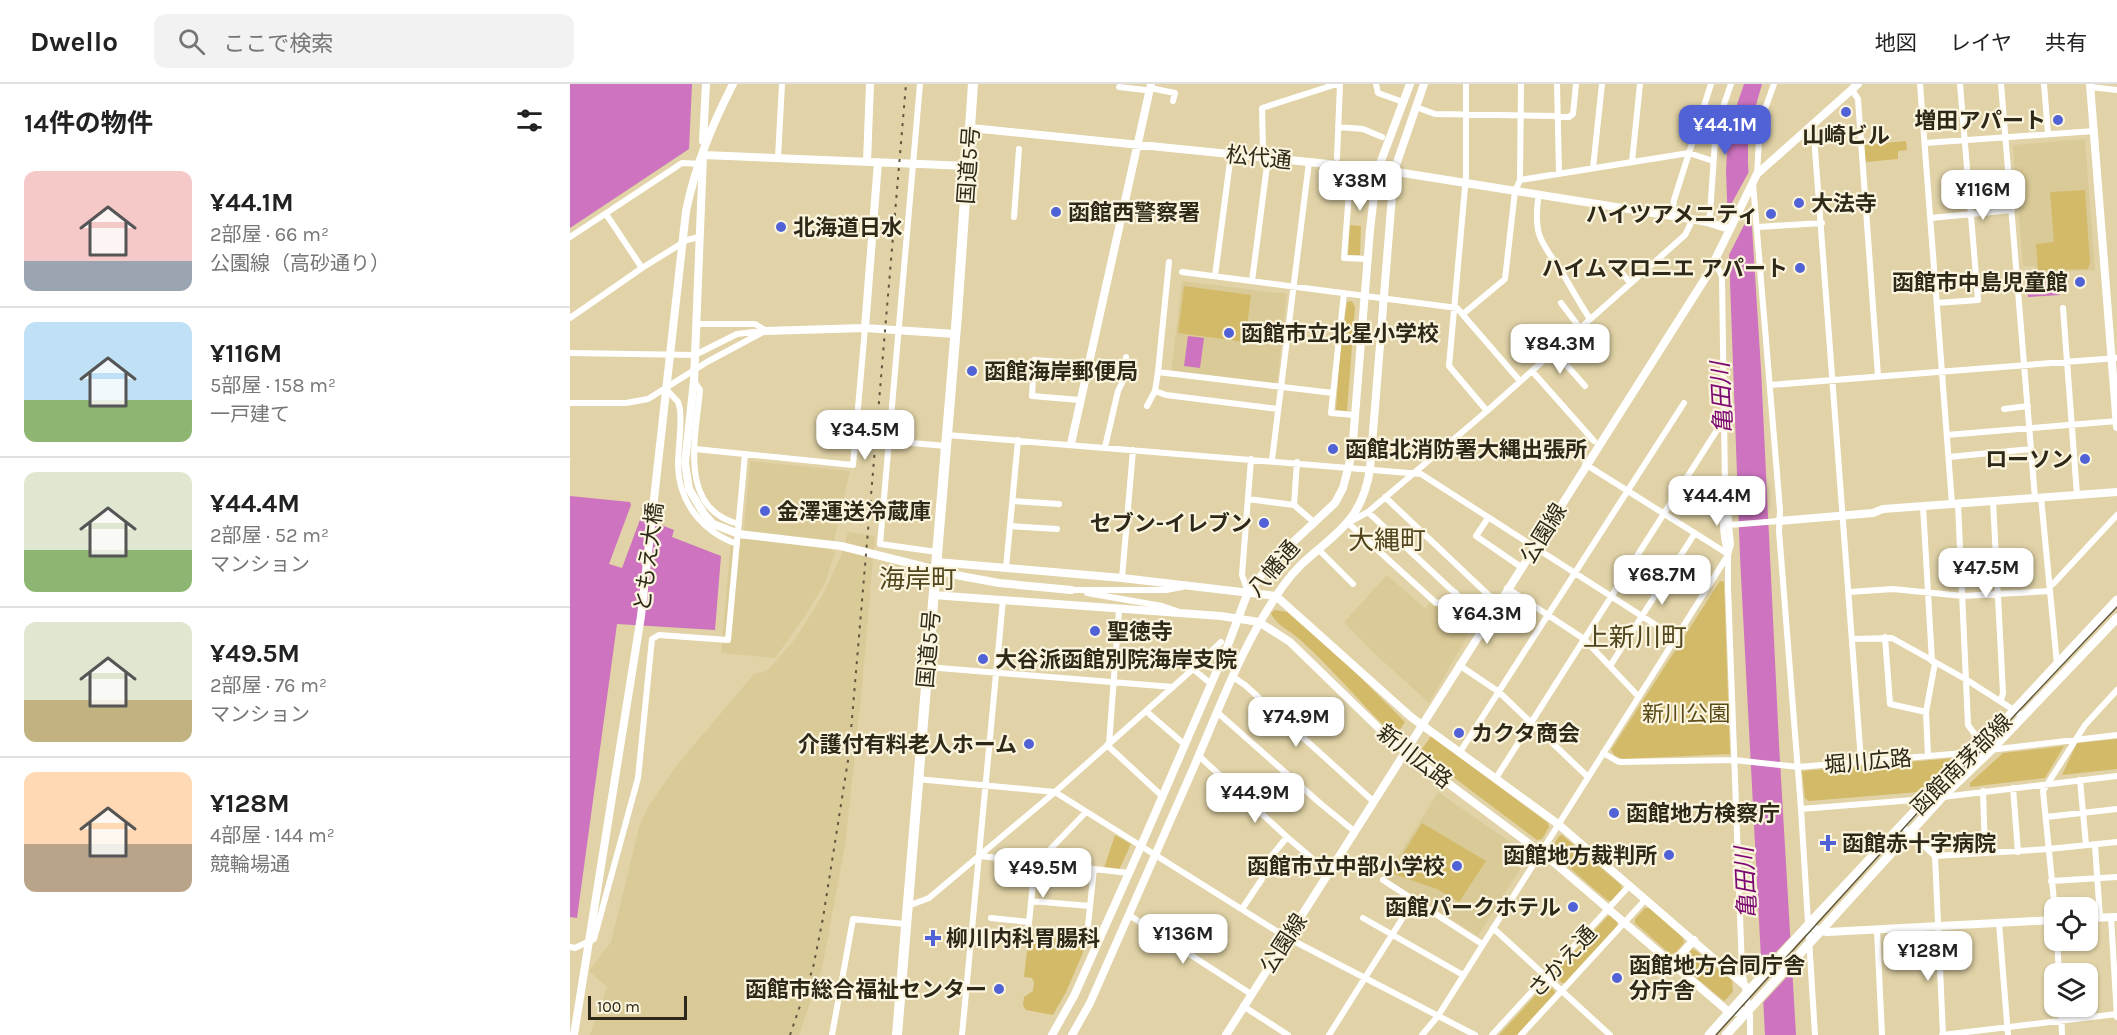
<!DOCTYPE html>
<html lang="ja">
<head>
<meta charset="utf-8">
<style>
	:root { --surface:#fff; --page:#f2f2f2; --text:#222; --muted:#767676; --line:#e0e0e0; --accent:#5162d7 }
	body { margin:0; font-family:Karla,"Noto Sans JP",sans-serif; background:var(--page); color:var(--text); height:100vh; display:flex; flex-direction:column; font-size:22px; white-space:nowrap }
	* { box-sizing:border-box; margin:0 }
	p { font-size:20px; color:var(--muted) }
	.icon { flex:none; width:33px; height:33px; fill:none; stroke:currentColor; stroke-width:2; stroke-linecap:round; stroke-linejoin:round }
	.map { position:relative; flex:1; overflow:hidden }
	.details { display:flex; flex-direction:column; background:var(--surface); width:570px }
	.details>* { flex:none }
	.fabs { position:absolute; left:1474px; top:813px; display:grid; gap:12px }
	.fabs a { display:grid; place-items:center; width:54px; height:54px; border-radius:12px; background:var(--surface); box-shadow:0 2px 4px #0004; font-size:30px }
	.scale { position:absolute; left:18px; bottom:15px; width:99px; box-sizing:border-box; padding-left:6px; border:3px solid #2d2817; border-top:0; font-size:16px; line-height:21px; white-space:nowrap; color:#2d2817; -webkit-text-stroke:4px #fbf4de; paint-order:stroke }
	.price { position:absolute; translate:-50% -51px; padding:0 14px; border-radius:12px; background:#fff; color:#222; font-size:20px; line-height:39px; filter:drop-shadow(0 2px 3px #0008) }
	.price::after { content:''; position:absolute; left:50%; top:36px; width:18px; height:14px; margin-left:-9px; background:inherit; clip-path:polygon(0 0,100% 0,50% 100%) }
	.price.current { background:var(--accent); color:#fff }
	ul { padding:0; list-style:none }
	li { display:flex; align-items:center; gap:18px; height:150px; padding:0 24px }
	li+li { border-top:2px solid var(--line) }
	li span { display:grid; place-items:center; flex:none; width:168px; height:120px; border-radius:12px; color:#555 }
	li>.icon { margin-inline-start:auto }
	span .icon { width:72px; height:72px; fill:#fffc; stroke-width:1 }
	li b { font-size:26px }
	h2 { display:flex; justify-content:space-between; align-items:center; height:72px; padding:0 24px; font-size:26px }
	header { display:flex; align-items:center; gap:36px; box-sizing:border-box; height:84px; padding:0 30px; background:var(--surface); border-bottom:2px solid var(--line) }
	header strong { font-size:28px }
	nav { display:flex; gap:33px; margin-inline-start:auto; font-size:21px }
	.search { width:420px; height:54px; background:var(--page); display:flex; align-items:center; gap:15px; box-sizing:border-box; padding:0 21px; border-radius:12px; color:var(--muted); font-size:22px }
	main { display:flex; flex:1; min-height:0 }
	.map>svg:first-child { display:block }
	.built { fill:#daca97 }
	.green { fill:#d3ba68 }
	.water { fill:#cd73bf }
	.pier { fill:#e1d3a7 }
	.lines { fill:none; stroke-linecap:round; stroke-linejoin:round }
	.minor { stroke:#fff; stroke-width:6 }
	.tertiary { stroke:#fff; stroke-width:8 }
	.primary { stroke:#fff; stroke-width:9 }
	.trunk { stroke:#fff; stroke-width:10 }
	.tram { stroke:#5f583f; stroke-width:1.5 }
	.rail { stroke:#5f583f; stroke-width:2; stroke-dasharray:3 6; stroke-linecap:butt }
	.poi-dot { fill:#5162d7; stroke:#fbf4de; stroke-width:2 }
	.labels { text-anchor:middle; stroke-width:4.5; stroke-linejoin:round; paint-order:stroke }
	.poi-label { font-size:22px; font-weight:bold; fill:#2d2817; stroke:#fbf4de; text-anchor:start }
	.street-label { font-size:22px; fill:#2d2817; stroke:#fbf4de }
	.park-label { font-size:22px; fill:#5a4b18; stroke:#fbf4de }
	.water-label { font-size:24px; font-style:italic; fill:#7d0972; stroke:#fbf4de }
	.quarter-label { font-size:26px; fill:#51451d; stroke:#fbf4de }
</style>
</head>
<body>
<header>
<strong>Dwello</strong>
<div class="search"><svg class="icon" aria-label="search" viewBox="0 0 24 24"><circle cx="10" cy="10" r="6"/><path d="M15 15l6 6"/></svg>ここで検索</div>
<nav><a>地図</a><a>レイヤ</a><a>共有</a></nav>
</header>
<main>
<section class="details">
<h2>14件の物件<svg class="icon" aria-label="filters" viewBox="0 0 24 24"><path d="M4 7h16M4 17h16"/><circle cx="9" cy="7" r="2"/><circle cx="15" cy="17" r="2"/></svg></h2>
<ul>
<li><span style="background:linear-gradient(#f6c9c9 75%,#9aa5b1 0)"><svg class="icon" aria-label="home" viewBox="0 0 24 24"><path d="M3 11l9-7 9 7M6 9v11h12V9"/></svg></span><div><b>¥44.1M</b><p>2部屋 · 66 m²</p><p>公園線（高砂通り）</p></div></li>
<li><span style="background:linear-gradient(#bfe0f5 65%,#8fb573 0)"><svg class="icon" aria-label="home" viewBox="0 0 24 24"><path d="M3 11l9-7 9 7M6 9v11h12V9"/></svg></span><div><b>¥116M</b><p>5部屋 · 158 m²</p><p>一戸建て</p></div></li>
<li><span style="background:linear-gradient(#dfe7d0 65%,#8fb573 0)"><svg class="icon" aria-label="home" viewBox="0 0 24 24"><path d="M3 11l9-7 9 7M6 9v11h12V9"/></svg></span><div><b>¥44.4M</b><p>2部屋 · 52 m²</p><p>マンション</p></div></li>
<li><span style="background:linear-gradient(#dfe7d0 65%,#c2b280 0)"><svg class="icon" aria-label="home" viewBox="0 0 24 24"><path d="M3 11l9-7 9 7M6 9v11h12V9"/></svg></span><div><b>¥49.5M</b><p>2部屋 · 76 m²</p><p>マンション</p></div></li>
<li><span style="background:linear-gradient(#ffd9b3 60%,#b9a48a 0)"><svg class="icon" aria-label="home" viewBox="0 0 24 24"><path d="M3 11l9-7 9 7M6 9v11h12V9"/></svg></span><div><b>¥128M</b><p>4部屋 · 144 m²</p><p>競輪場通</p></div></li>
</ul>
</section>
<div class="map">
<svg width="1547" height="951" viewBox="0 0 1547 951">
	<rect width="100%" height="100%" fill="#e1d3a7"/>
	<path class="built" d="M1515 55 1525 186 1467 189 1465 182H1453L1443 61Z
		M612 197 717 210 707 300 601 288Z
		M180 377 280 387 262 466 265 468 255 499 233 535 205 574 151 569 161 455H173Z
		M278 448 305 452 291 614 275 761 261 837 252 884 229 951H20L37 903 19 887 41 858 70 740 79 721 107 681 184 590 197 587 226 554 252 512 271 472Z
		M817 491 855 524 861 518 866 520 887 511 908 533 859 619 802 567 774 538Z
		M868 708 959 771 908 852 815 794Z"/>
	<path class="green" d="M1336 57 1337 66 1328 67V75L1296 78 1294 61Z
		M1515 106 1520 179 1518 185C1501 186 1485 185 1468 187L1466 160 1484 158 1480 108Z
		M780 141 791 142 790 171H778Z
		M614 202 681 211 675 258 608 249Z
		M782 217 785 223 777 327 766 326 770 265 777 218Z
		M1150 497 1154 498 1160 670 1053 675 1045 672 1041 666Z
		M705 526 717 528 779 582 835 638 825 653C791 620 763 585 728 554 719 546 705 540 701 529Z
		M861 652 978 739 979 743 972 755 967 756 850 668Z
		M1547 655V685L1492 691 1507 659Z
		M1494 662 1475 694 1400 703V699L1433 669Z
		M1386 674 1349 708 1239 717 1235 714 1232 687Z
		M852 739 916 777 889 818 867 805 821 789Z
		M545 751 561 760 549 786 534 784Z
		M992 751 1051 801 1052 805 1041 817 1037 816 981 768V765L989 752Z
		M1075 824H1080L1113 854 1114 859 1105 869 1100 870 1065 839V835Z
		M1038 832H1041L1047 838V842L995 899H992L985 891V888Z
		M459 850 519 855 496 908 483 931 456 926 453 921 454 913 463 907 464 898 462 894 454 893Z
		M1122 865 1125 866 1162 896 1163 908 1154 917 1112 882V877Z
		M978 900 984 906 985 909 947 951H929L975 901Z"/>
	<path class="water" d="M0 0H122L119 65 0 144Z
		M1174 0H1192L1178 49V80L1191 285 1209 660 1226 951H1195L1170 473 1156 87 1158 47Z
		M1489 189 1490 211 1458 213 1456 191Z
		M618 252 634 254 630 284 614 282Z
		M0 412 60 418 61 421 39 480 52 484 71 433 104 446 102 453 151 472 145 546 47 540 7 834 0 833Z"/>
	<path class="pier" d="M1181 84 1180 102 1183 123 1157 175 1155 127 1158 126Z
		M1224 849 1226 883 1190 922 1188 887Z"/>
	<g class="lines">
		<path class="minor" d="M350 0 310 460 367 468
			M806 0 808 9 833 18
			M896 0V92L879 282 917 327
			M987 0 989 89
			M1350 0 1382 420
			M1431 0 1465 414
			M1474 0 1478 50
			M549 3 575 6
			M1520 3 1547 6
			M585 5 605 9 603 17
			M1282 6 1288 15 1308 292
			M846 23 865 30 988 32
			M988 33H999L1003 30 1006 0
			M1243 39 1291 677
			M768 43 793 45 812 53
			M1355 59 1524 47
			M693 67 692 24 767 0
			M208 74 212 0
			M767 74 770 0
			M1062 78 1070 0
			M781 82 774 174 797 175
			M1023 84 1032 0
			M1187 90 1190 39 1204 0
			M950 96 951 0
			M1183 99 1210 426 1209 447 1231 725 1245 951
			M968 116C963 155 974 160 993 190 1002 205 1010 220 1020 235
			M36 130 72 184
			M1102 132 1104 116 1141 0
			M444 133 449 65
			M1361 134 1442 126
			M1137 138 1140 130 1145 57 1151 29 1161 0
			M1188 143 1252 139
			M0 153 112 79 132 80
			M1144 177 1152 192 1155 402C1152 424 1151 450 1158 470
			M1045 180 1060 199
			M612 188 887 224 950 297
			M645 192 661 70
			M682 197 698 74
			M774 209 761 329 784 331
			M991 219 1010 244
			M1367 219 1408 216 1390 0
			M1493 224 1507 411
			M893 230 935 195 945 107 950 96 1119 69 1143 77
			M0 234 72 184 117 156 129 153
			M126 240H185L195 246
			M984 267 1015 302
			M0 269 125 271 167 250 192 247
			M962 287 1024 357
			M588 288 763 309
			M124 297 130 306C126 352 107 425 169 440
			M1200 301 1547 274
			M96 305 108 318 110 325C112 344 108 363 108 382 109 419 133 448 167 460
			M585 307 596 311 708 325
			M510 316 462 312 464 276 518 280
			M0 319H56L78 315 137 278 195 247
			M577 322 585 307 588 288 599 178
			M1434 325 1458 322
			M377 351 851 390 1106 554
			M1377 351 1547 337
			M318 357 376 362
			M535 363 548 307 552 299 556 273
			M125 365 283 381 295 244
			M1379 373 1461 365
			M702 376 739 78
			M1015 380 1158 470
			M1156 406 1158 414 1159 441
			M815 413 928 520
			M1471 413 1487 580
			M678 415 724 421 745 439
			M443 417 489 420
			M1423 417 1433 609 1431 616
			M1388 420 1398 641 1412 660
			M724 421 727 378
			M1353 422 1362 577
			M798 428 916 538
			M918 434 906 452 951 483
			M440 442 487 445
			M749 466 783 500
			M436 484 448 356
			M552 494 563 366
			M1479 500H1483L1547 431
			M937 504 1014 555 1069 613
			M501 506H596L612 503
			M678 508 672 491 681 375
			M1279 508 1323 505 1393 512 1480 507
			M517 509 592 522 607 527
			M886 509 879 517 866 519 778 439 798 428 917 327 1115 151 1120 141 1121 135
			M1315 553 1320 620 1356 628
			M1283 555 1322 554 1397 596 1453 632
			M889 581 929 608 1018 693
			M1040 582 1125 449
			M357 583 603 603
			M623 585 651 558
			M663 593 675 601 803 717
			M576 627 614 660
			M647 628 751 720 784 747
			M539 660 549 526
			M537 661 592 712
			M890 668 1114 319
			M1033 669 1049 678 1164 676 1228 683 1394 669 1547 651
			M629 672 717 753 758 788
			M1358 672 1356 628 1365 579
			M926 694 1147 346 1153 344
			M347 695 485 708 716 853 905 951
			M1510 696 1516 761
			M1443 704 1448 768
			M1413 707 1415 769
			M1231 725 1356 715 1547 692
			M1476 733 1547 725
			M1331 741 1365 772 1373 951
			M1525 761 1530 834
			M410 772 559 789
			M1365 772 1479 765 1547 758
			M468 778 516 728
			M813 796 912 860
			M1481 797 1547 793
			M461 817 520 822
			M338 822 359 814 485 708 623 585 640 599
			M672 825 692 795V784L717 753
			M1485 827 1473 707 1515 641 1547 606
			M559 831 681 910
			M1541 833 1547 933
			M421 834 459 838
			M793 834 893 891
			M1429 839 1438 951
			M923 844 1040 951
			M1307 846 1312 951
			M458 849 465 778
			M517 851 524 785
			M1487 856 1489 890
			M0 863 5 864 24 855 68 694 82 555 89 551 158 556 175 370
			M673 922 718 951
			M1491 922 1492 951
			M262 951 283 835 335 840
			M392 951 433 516
			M759 951 844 816
			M852 951 868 932 1158 471
			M922 951 1060 801
			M951 951 1076 815
			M1180 951V932L1172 886 1158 504V471L1161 460 1159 441 1209 437
			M1372 951 1547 930"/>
		<path class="tertiary" d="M1520 0 1547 343
			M401 44 808 85 1121 135 1137 138 1159 145
			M133 57 136 0
			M133 71 398 82
			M133 72 124 297 115 379 119 405 134 430 143 440 169 450 271 462 391 492 429 499 501 506
			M297 78 300 0
			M295 244 308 78
			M195 247 295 244 385 250
			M501 360 581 0
			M1209 437 1303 429 1313 425 1547 408
			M367 478 552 494 706 512 841 633 988 740 1180 906
			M363 511 651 532 689 538 720 558 824 659 981 776 1160 929 1178 926
			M1518 834 1547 833
			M1238 841 1249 847 1258 848 1485 836
			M1103 879 1124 856
			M4 951 71 532 116 127C126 80 141 43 163 0
			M482 951 504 912 571 762 658 561 678 508 704 476 765 419 773 404 782 369 800 146 805 103 808 85 840 0
			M502 951 520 919C554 841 589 763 623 685 650 623 673 558 713 502 746 455 790 452 800 385L824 87 854 0
			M656 951 1138 190 1187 90 1288 0"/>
		<path class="primary" d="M1139 951 1238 841 1356 715 1436 635 1547 516
			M1156 951 1373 712 1421 666 1547 534"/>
		<path class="trunk" d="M327 951 387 231 403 0"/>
		<path class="tram" d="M1146 951 1362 713 1411 667 1547 523"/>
		<path class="rail" d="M220 951 243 884 253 834 279 670 336 0"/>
	</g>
	<g class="poi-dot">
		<circle cx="1276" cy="28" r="6"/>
		<circle cx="1488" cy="36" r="6"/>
		<circle cx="1229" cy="119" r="6"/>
		<circle cx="486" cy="128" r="6"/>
		<circle cx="1201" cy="130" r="6"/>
		<circle cx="211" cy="143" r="6"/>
		<circle cx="1230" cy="184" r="6"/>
		<circle cx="1510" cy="198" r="6"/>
		<circle cx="659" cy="249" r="6"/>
		<circle cx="402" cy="287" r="6"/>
		<circle cx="763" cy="365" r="6"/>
		<circle cx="1515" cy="375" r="6"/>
		<circle cx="195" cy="427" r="6"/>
		<circle cx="694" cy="439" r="6"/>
		<circle cx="525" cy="547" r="6"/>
		<circle cx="413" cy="575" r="6"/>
		<circle cx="889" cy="649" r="6"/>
		<circle cx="459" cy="660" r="6"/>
		<circle cx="1044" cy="729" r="6"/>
		<path d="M1255 750h6v6h6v6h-6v6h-6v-6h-6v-6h6z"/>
		<circle cx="1099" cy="771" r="6"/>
		<circle cx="887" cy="782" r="6"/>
		<circle cx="1003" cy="823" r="6"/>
		<path d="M360 845h6v6h6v6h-6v6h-6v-6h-6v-6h6z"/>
		<circle cx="1047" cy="894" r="6"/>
		<circle cx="429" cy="905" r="6"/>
	</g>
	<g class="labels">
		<g class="poi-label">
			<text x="1476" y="44" text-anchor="end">増田アパート</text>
			<text x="1276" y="59" text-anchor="middle">山崎ビル</text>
			<text x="1241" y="127">大法寺</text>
			<text x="498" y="136">函館西警察署</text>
			<text x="1189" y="138" text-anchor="end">ハイツアメニティ</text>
			<text x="223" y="151">北海道日水</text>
			<text x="1218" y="192" text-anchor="end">ハイムマロニエ アパート</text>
			<text x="1498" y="206" text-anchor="end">函館市中島児童館</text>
			<text x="671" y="257">函館市立北星小学校</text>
			<text x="414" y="295">函館海岸郵便局</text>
			<text x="775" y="373">函館北消防署大縄出張所</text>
			<text x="1503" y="383" text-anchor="end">ローソン</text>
			<text x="207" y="435">金澤運送冷蔵庫</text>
			<text x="682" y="447" text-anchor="end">セブン-イレブン</text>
			<text x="537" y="555">聖徳寺</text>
			<text x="425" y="583">大谷派函館別院海岸支院</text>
			<text x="901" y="657">カクタ商会</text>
			<text x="447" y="668" text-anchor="end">介護付有料老人ホーム</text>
			<text x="1056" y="737">函館地方検察庁</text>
			<text x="1272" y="767">函館赤十字病院</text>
			<text x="1087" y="779" text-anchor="end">函館地方裁判所</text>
			<text x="875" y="790" text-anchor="end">函館市立中部小学校</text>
			<text x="991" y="831" text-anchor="end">函館パークホテル</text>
			<text x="376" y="862">柳川内科胃腸科</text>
			<text x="1059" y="889">函館地方合同庁舎<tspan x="1059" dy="25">分庁舎</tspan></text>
			<text x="417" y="913" text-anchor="end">函館市総合福祉センター</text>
		</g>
		<g class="street-label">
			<text transform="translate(689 73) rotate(6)" y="8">松代通</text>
			<text transform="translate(398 81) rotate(-86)" y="8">国道5号</text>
			<text transform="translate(973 449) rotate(-58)" y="8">公園線</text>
			<text transform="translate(78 473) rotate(-83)" y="8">ともえ大橋</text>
			<text transform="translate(703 484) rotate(-49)" y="8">八幡通</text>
			<text transform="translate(358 565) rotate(-85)" y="8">国道5号</text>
			<text transform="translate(845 672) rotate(38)" y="8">新川広路</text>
			<text transform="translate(1298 677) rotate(-5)" y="8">堀川広路</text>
			<text transform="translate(1391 680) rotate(-45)" y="8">函館南茅部線</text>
			<text transform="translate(713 859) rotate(-57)" y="8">公園線</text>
			<text transform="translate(992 877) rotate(-47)" y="8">さかえ通</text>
		</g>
		<g class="park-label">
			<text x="1116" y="637">新川公園</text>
		</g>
		<g class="water-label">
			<text transform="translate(1152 314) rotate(-93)" y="8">亀田川</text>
			<text transform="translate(1176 799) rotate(-93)" y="8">亀田川</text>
		</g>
		<g class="quarter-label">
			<text x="817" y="465">大縄町</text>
			<text x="348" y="504">海岸町</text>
			<text x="1065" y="562">上新川町</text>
		</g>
	</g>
</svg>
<div class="fabs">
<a><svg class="icon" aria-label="locate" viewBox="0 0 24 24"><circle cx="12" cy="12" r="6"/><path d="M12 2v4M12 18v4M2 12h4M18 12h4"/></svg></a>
<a><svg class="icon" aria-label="layers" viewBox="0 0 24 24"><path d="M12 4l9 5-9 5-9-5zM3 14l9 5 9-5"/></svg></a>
</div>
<div class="scale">100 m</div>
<b class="price current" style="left:1155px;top:72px">¥44.1M</b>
<b class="price" style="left:790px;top:128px">¥38M</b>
<b class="price" style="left:1413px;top:137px">¥116M</b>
<b class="price" style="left:990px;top:291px">¥84.3M</b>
<b class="price" style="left:295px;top:377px">¥34.5M</b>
<b class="price" style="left:1147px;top:443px">¥44.4M</b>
<b class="price" style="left:1416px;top:515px">¥47.5M</b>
<b class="price" style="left:1092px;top:522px">¥68.7M</b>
<b class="price" style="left:917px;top:561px">¥64.3M</b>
<b class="price" style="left:726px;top:664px">¥74.9M</b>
<b class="price" style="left:685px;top:740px">¥44.9M</b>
<b class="price" style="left:473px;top:815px">¥49.5M</b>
<b class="price" style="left:613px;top:881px">¥136M</b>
<b class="price" style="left:1358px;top:898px">¥128M</b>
</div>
</main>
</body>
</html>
